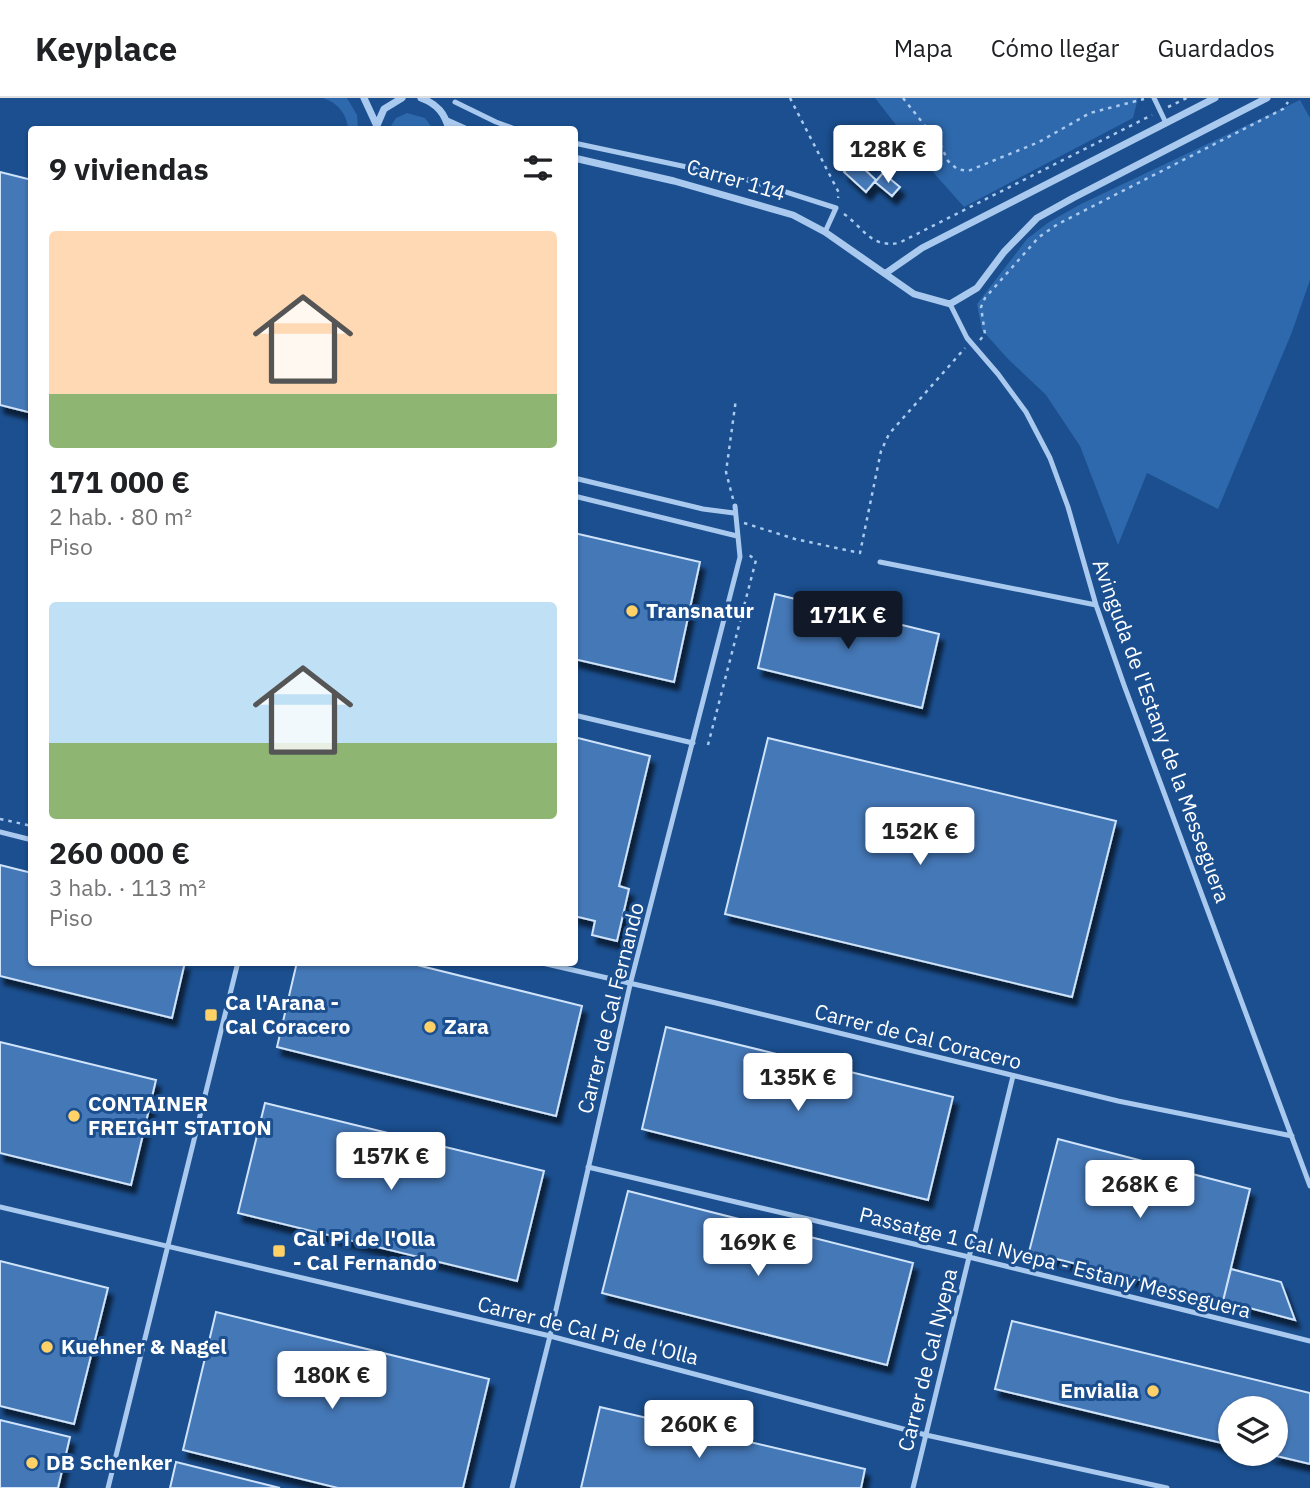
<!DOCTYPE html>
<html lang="es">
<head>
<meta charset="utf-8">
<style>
	:root { --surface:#fff; --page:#f2f2f2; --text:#202124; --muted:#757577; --line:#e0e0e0; --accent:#111827 }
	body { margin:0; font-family:"IBM Plex Sans",sans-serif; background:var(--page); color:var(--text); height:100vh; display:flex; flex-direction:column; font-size:26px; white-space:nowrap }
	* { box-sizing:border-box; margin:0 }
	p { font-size:23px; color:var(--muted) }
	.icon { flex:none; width:38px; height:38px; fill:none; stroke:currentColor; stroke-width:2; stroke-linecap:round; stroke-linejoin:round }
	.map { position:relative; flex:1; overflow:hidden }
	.details { position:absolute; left:28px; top:28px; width:550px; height:840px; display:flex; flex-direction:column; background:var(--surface); border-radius:7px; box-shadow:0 2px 5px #0004 }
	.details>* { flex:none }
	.tools { position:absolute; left:1218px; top:1298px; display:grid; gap:14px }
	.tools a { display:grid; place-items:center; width:70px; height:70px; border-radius:50%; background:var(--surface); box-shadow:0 2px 5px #0004; font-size:35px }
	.price { position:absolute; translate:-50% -60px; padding:0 16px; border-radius:7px; background:#fff; color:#222; font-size:23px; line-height:46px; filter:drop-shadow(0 2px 4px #0008) }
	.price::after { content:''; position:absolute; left:50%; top:42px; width:21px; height:16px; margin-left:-10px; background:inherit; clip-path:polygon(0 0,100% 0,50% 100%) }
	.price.active { background:var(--accent); color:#fff }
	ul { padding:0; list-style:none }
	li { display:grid; align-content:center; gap:14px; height:371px; padding:0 21px }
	li span { display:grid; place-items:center; height:217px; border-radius:7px; color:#555 }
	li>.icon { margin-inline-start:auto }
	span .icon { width:126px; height:126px; fill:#fffc; stroke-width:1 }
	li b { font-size:30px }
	h2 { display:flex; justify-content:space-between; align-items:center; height:84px; padding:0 21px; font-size:30px }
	header { display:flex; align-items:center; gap:42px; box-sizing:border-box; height:98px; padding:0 35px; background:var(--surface); border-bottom:2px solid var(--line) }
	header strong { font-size:33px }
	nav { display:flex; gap:38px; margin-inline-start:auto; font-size:24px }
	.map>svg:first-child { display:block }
	.green { fill:#2e69ad }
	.building { fill:#4478b7; stroke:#cfe3fa; stroke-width:2; filter:url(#shadow) }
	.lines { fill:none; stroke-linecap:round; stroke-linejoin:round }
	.path { stroke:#a9c9ee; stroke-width:2.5; stroke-dasharray:3.5 5; stroke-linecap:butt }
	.service { stroke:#a9c9ee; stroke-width:5 }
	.minor { stroke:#a9c9ee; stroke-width:7 }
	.poi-dot { fill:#ffd166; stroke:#1b4f8f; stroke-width:2.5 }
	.labels { text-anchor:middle; stroke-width:6; stroke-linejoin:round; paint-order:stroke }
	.street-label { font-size:21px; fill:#fff; stroke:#1b4f8f }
	.poi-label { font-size:21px; font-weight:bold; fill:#fff; stroke:#1b4f8f; text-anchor:start }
</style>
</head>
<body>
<header>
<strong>Keyplace</strong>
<nav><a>Mapa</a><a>Cómo llegar</a><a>Guardados</a></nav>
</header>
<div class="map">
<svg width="1310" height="1390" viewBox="0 0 1310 1390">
	<defs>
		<filter id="shadow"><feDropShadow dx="4.5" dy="8" stdDeviation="2" flood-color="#0009"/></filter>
	</defs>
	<rect width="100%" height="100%" fill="#1b4f8f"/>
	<path class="green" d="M323 0H347L357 17 358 31H348C347 16 338 5 323 0Z
		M875 0H1138L1133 20 964 109 932 73Z
		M1300 2 1310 20V182L1292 234 1218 411 1147 375 1118 447 1080 348 1046 297 1008 261 982 232 977 206 1027 141 1049 124 1081 106Z
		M407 15 425 20 433 31H389L396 20Z"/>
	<path class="building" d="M869 45 880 55 871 65 860 55Z
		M857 59 865 66 862 69 876 82 866 94 844 74Z
		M0 74 32 82V315L0 307Z
		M883 75 900 89 892 98 875 84Z
		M574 435 700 464 674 584 574 561Z
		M775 496 939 536 922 610 758 570Z
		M574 639 650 658 619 788 629 791 617 843 592 837 595 823 574 818Z
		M768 640 1116 723 1072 899 725 816Z
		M0 767 32 775V864H185L172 920 0 878Z
		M297 864H405L582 908 556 1018 277 949Z
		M666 929 953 999 928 1102 642 1031Z
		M0 944 156 982 131 1087 0 1055Z
		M265 1005 544 1073 517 1183 238 1115Z
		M1058 1041 1250 1091 1223 1203 1029 1154Z
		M628 1093 913 1165 887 1267 602 1195Z
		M0 1163 108 1190 74 1326 0 1308Z
		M1231 1171 1281 1184 1295 1222 1223 1203Z
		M216 1214 489 1281 463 1390H338L183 1352Z
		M1012 1223 1310 1295V1366L1268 1356H1276V1311H1230V1347L995 1291Z
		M600 1309 865 1371 861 1390H581Z
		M0 1322 70 1339 58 1390H0Z
		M176 1364 280 1390H170Z"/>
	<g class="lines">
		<path class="path" d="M790 0 839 95 838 100
			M903 0 941 48 948 63 957 71 968 73 1039 44 1090 15 1144 1
			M1168 9 1187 0
			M844 116C864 130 870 150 899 145L1152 17
			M980 242 985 236 981 209 985 200 1039 139 1058 126 1283 11 1288 4
			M733 401 726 374 736 301
			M744 425 795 441 860 455 881 353 889 336 965 250
			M708 647 756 462 749 457
			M0 721 32 728"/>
		<path class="service" d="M1154 0 1166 25
			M455 4 496 24 518 32
			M574 45 748 82 836 110 825 134
			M950 206 967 240 998 276 1026 314 1050 360 1068 409 1096 507 1124 587 1310 1088
			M574 380 703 411 734 415
			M574 398 737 438
			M880 464 1096 507
			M574 617 693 645
			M0 734 32 742
			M538 864 716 905 1118 1003 1292 1038
			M588 1069 969 1159 1310 1243
			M0 1109 550 1238 926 1337 1167 1390
			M108 1390 238 864
			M512 1390 550 1238 630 887 740 459 735 408
			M913 1390 1013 978"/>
		<path class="minor" d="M364 0 376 26
			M421 0C437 6 445 15 449 32
			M447 23 467 32
			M375 32 384 11 402 0
			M574 60 674 83 793 117 825 134 914 196 950 206 977 190 1004 154 1037 120 1073 100 1267 0
			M886 175 922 150 1215 0"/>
	</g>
	<g class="poi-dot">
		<circle cx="632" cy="513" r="7"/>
		<rect x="204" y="910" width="14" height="14" rx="3.5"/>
		<circle cx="430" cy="929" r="7"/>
		<circle cx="74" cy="1018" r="7"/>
		<rect x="272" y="1146" width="14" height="14" rx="3.5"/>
		<circle cx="47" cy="1249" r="7"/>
		<circle cx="1153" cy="1293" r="7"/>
		<circle cx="32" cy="1365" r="7"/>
	</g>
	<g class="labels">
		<g class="street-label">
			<text transform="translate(736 82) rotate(16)" y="7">Carrer 114</text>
			<text transform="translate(1161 633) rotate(70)" y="7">Avinguda de l'Estany de la Messeguera</text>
			<text transform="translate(611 910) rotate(-76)" y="7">Carrer de Cal Fernando</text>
			<text transform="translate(918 939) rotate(14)" y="7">Carrer de Cal Coracero</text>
			<text transform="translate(1055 1165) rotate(14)" y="7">Passatge 1 Cal Nyepa - Estany Messeguera</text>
			<text transform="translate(588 1233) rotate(14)" y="7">Carrer de Cal Pi de l'Olla</text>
			<text transform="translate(928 1262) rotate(-76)" y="7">Carrer de Cal Nyepa</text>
		</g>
		<g class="poi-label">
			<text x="646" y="520">Transnatur</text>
			<text x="225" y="912">Ca l'Arana -<tspan x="225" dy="24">Cal Coracero</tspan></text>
			<text x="444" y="936">Zara</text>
			<text x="88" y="1013">CONTAINER<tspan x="88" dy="24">FREIGHT STATION</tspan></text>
			<text x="293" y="1148">Cal Pi de l'Olla<tspan x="293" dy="24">- Cal Fernando</tspan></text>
			<text x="61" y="1256">Kuehner &amp; Nagel</text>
			<text x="1139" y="1300" text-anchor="end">Envialia</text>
			<text x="46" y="1372">DB Schenker</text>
		</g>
	</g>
</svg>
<div class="tools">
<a><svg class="icon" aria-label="layers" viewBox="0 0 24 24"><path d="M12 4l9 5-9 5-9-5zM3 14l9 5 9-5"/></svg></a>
</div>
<b class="price" style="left:888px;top:87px">128K €</b>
<b class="price active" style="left:848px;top:553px">171K €</b>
<b class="price" style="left:920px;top:769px">152K €</b>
<b class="price" style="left:798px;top:1015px">135K €</b>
<b class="price" style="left:391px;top:1094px">157K €</b>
<b class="price" style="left:1140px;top:1122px">268K €</b>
<b class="price" style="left:758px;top:1180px">169K €</b>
<b class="price" style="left:332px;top:1313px">180K €</b>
<b class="price" style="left:699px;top:1362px">260K €</b>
<section class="details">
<h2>9 viviendas<svg class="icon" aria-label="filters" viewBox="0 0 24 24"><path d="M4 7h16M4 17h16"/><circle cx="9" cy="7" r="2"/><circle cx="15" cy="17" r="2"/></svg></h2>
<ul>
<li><span style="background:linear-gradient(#ffd9b3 75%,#8fb573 0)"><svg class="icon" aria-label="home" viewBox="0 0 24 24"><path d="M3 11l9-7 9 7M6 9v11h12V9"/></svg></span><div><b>171 000 €</b><p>2 hab. · 80 m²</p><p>Piso</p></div></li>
<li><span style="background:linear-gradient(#bfe0f5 65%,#8fb573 0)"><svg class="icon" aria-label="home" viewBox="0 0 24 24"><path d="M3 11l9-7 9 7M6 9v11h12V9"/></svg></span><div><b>260 000 €</b><p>3 hab. · 113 m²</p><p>Piso</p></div></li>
</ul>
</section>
</div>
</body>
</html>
